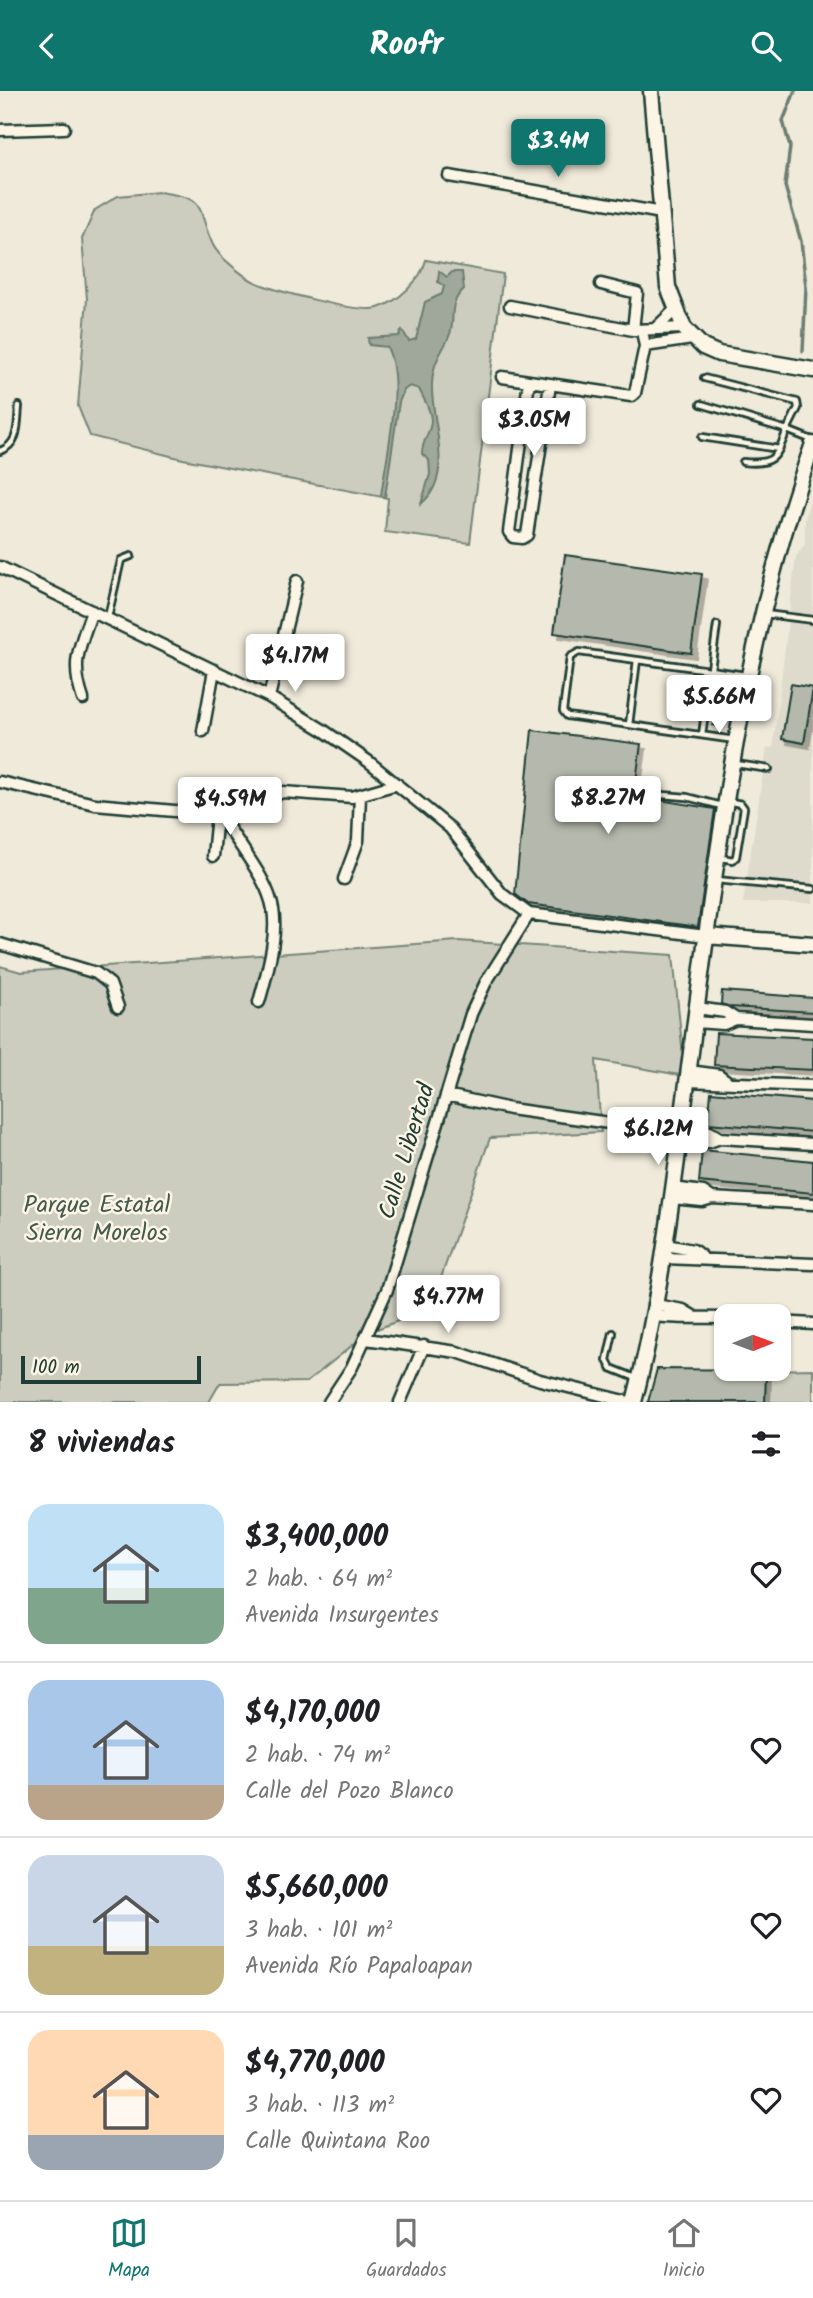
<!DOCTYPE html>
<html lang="es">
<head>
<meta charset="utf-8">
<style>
	:root { --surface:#fff; --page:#f2f2f2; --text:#202124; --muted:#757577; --line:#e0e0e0; --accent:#0f766e }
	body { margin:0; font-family:Kalam,sans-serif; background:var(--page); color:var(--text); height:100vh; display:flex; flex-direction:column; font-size:26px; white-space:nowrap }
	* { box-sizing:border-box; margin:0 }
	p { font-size:23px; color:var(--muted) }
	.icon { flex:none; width:38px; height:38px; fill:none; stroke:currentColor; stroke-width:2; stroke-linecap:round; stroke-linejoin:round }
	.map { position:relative; height:1311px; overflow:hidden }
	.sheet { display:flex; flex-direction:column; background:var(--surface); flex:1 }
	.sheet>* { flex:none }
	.needle { width:46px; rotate:89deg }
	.tools { position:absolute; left:714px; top:1213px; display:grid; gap:14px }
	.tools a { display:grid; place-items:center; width:77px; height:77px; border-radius:14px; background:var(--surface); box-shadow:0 2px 5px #0004; font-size:35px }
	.scale { position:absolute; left:21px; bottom:18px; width:180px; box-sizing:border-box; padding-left:7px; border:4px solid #1f3d34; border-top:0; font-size:19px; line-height:24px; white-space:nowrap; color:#1f3d34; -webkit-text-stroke:5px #fcf5e5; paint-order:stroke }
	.price { position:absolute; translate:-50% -60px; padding:0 16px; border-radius:7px; background:#fff; color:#222; font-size:23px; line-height:46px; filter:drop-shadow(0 2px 4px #0008) }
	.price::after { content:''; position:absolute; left:50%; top:42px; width:21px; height:16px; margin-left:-10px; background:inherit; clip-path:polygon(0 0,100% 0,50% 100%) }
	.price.active { background:var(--accent); color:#fff }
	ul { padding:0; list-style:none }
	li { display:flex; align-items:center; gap:21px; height:175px; padding:0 28px }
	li+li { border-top:2px solid var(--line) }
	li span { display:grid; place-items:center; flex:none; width:196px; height:140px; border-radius:21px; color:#555 }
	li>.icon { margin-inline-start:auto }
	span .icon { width:84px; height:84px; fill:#fffc; stroke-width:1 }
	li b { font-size:30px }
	h2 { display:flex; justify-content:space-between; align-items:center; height:84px; padding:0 28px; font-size:30px }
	header { display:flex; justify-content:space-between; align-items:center; height:91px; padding:0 28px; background:var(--accent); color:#fff; font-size:32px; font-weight:800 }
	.tab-bar { display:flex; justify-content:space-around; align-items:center; height:98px; border-top:2px solid var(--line); background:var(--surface); font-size:19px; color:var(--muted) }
	.tab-bar a { display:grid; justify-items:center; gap:4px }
	.tab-bar .active { color:var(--accent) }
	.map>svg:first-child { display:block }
	.built { fill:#dedbcc }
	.green { fill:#cccdbf; stroke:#76857a; stroke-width:2 }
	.water { fill:#9fa89a; stroke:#6c7d71; stroke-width:2 }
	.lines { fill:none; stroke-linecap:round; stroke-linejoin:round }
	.stream { stroke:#6c7d71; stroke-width:3.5 }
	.building { fill:#b5b9ad; stroke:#1f3d34; stroke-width:2; filter:url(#shadow) }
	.lane-casing { stroke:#1f3d34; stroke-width:10 }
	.street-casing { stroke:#1f3d34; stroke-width:15 }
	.secondary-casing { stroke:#1f3d34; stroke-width:19 }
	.path { stroke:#1f3d34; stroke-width:2; stroke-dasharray:5 5; stroke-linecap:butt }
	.lane { stroke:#fcf5e5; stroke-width:4.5 }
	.street { stroke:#fcf5e5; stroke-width:10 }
	.secondary { stroke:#fcf5e5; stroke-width:14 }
	.labels { text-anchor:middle; stroke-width:5; stroke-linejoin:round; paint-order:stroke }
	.street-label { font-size:24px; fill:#1f3d34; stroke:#fcf5e5 }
	.park-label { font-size:24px; fill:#425a50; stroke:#fcf5e5 }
</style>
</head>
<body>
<header><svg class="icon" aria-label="back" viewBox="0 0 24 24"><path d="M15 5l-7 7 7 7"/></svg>Roofr<svg class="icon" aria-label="search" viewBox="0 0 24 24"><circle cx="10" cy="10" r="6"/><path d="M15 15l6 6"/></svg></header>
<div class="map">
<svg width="813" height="1311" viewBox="0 0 813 1311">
	<defs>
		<filter id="shadow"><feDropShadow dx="5" dy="5" stdDeviation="0" flood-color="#0004"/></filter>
	</defs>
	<rect width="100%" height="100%" fill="#efeada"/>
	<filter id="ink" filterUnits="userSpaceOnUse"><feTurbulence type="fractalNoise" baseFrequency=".0143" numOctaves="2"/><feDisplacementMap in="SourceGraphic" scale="14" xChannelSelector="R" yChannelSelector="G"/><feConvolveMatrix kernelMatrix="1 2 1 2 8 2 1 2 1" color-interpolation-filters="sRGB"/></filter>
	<g filter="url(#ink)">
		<path class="built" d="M813 398V812H743L767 657H773L796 465 805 454V428Z"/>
		<path class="green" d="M159 101C211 108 195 116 213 154 218 165 242 184 253 190 271 199 360 223 378 217 398 211 421 189 426 169L503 183 470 452 385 441 388 407 183 368 90 345 78 315 87 208 82 148 95 119 118 105Z
			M458 850 673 864 685 985 596 969 601 1041 490 1047 430 1218 369 1241 307 1291 220 1292 209 1311H0V875L21 881Z
			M813 1278V1311H765L766 1279Z"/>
		<path class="water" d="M439 180 447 186 452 181H462L464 198C447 214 456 224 450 243 445 257 435 267 433 283 426 323 459 381 421 413L430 383 429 369 422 363C422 352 427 346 430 336 434 323 424 309 419 298L410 295 404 299 399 311 385 406 381 405C386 365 405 292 387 256L369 254 368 247 399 245 402 239 409 250 416 248 425 211 442 203 444 195 438 191Z"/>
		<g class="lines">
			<path class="stream" d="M795 0 783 30 790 56 785 95 801 150 806 196 803 260"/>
		</g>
		<path class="building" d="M565 464 702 483 691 562 554 542Z
			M791 593 813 597 804 652 782 648Z
			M532 639 641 653 634 705 715 718 698 836 528 813 515 803Z
			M722 900 813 907V921L730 916 721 913Z
			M716 942 813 947V979L714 974Z
			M711 1001 812 1010 813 1041 708 1032Z
			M702 1059 813 1070V1102L699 1091Z
			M657 1278 766 1279 765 1311H648Z"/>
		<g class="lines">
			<g class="lane-casing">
				<path id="lane" d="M704 287 797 311 798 317 787 339 812 349
					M701 313 787 339C776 367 775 374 743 371
					M702 346 779 358
					M0 360C20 353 17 333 19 315
					M765 523 813 529
					M108 526 121 469 131 465
					M629 634 637 569
					M702 644 717 534
					M735 649 567 625 563 620 570 566 579 561 746 584
					M736 673 769 678
					M637 702 687 706 722 715
					M721 767 733 769 736 766 744 717 741 713 727 710
					M716 789 813 798
					M613 1242 607 1269 611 1277 636 1287"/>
			</g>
			<g class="street-casing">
				<path id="street" d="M0 39 64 37
					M449 85 662 122
					M601 193 637 202 633 239
					M510 215 633 239 684 237
					M656 237 675 219
					M645 255 692 248
					M502 286 631 305 635 302 645 255 642 240
					M529 290 509 441 513 446 522 447 527 444 550 294
					M0 476 269 606 323 639 368 670 450 737 502 803 529 823 706 845
					M269 606 297 490
					M83 608C70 571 80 555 92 520
					M203 640 214 579
					M0 691 95 713 220 724 283 701 352 706 397 693
					M220 724C276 809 288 809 259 911
					M213 765 217 724
					M344 788 358 750 360 705
					M0 853 96 882 110 893 118 916
					M697 917 725 921 736 928
					M695 931 724 933 736 928 813 933
					M689 980 719 984 727 990
					M687 990 813 995
					M446 1004 510 1018 680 1042
					M681 1037 710 1041 720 1047 813 1053
					M679 1049 709 1051 720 1047
					M673 1097 703 1101 712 1107
					M672 1107 702 1110 712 1107 813 1113
					M666 1154 693 1159 702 1166
					M664 1167 813 1173
					M656 1214 683 1219 693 1225
					M654 1225C679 1228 701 1226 726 1227
					M779 1231 813 1233
					M366 1248 457 1261 540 1289 629 1311
					M329 1311 352 1276 387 1199 471 923 486 891 529 823
					M400 1311 424 1255"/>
			</g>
			<g class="secondary-casing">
				<path id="secondary" d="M651 0 668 196 684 237 703 256 719 263 813 279
					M706 845 813 853
					M634 1311C661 1206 673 1099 687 992 715 778 739 558 813 353"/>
			</g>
			<path class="path" d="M712 634 724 636"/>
			<use href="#lane" class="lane"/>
			<use href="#street" class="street"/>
			<use href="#secondary" class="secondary"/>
		</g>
	</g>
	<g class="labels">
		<g class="street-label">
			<text transform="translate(406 1060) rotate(-73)" y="8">Calle Libertad</text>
		</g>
		<g class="park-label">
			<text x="97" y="1121">Parque Estatal<tspan x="97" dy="28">Sierra Morelos</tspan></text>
		</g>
	</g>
</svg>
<div class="tools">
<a><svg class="needle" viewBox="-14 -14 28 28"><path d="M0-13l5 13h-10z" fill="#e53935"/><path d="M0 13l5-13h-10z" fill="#757577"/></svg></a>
</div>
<div class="scale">100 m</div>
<b class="price active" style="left:558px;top:88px">$3.4M</b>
<b class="price" style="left:534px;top:367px">$3.05M</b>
<b class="price" style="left:295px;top:603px">$4.17M</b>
<b class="price" style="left:719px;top:644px">$5.66M</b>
<b class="price" style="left:608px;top:745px">$8.27M</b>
<b class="price" style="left:230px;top:746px">$4.59M</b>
<b class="price" style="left:658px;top:1076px">$6.12M</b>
<b class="price" style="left:448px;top:1244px">$4.77M</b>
</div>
<section class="sheet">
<h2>8 viviendas<svg class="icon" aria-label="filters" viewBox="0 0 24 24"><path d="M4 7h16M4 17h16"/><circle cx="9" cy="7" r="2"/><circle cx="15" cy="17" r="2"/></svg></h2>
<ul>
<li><span style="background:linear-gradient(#bfe0f5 60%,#7fa58c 0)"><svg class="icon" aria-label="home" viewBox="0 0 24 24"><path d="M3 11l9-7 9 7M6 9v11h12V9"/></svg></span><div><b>$3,400,000</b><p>2 hab. · 64 m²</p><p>Avenida Insurgentes</p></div><svg class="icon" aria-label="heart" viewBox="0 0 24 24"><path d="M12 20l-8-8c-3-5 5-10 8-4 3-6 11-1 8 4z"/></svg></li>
<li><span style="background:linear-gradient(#a9c7e8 75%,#b9a48a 0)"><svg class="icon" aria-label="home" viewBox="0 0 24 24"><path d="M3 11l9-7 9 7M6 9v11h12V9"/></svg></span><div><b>$4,170,000</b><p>2 hab. · 74 m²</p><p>Calle del Pozo Blanco</p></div><svg class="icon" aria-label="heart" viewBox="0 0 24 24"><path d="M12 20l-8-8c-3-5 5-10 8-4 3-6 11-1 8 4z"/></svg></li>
<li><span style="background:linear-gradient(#c9d6e8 65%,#c2b280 0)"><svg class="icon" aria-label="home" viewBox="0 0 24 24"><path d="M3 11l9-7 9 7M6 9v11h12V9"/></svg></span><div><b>$5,660,000</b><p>3 hab. · 101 m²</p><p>Avenida Río Papaloapan</p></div><svg class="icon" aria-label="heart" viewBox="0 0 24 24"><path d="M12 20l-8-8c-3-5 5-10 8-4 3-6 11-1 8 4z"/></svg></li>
<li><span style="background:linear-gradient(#ffd9b3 75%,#9aa5b1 0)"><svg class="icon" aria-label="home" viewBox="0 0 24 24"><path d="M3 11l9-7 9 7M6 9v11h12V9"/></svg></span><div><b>$4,770,000</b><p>3 hab. · 113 m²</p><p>Calle Quintana Roo</p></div><svg class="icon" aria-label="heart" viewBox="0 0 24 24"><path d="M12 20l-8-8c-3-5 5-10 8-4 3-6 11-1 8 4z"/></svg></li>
</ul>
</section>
<nav class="tab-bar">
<a class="active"><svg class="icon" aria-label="map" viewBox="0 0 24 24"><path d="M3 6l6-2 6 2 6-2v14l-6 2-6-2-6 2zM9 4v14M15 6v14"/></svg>Mapa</a>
<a><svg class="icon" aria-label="saved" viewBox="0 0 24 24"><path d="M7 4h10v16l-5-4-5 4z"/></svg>Guardados</a>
<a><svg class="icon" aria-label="home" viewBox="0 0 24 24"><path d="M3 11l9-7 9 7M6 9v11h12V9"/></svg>Inicio</a>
</nav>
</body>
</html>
